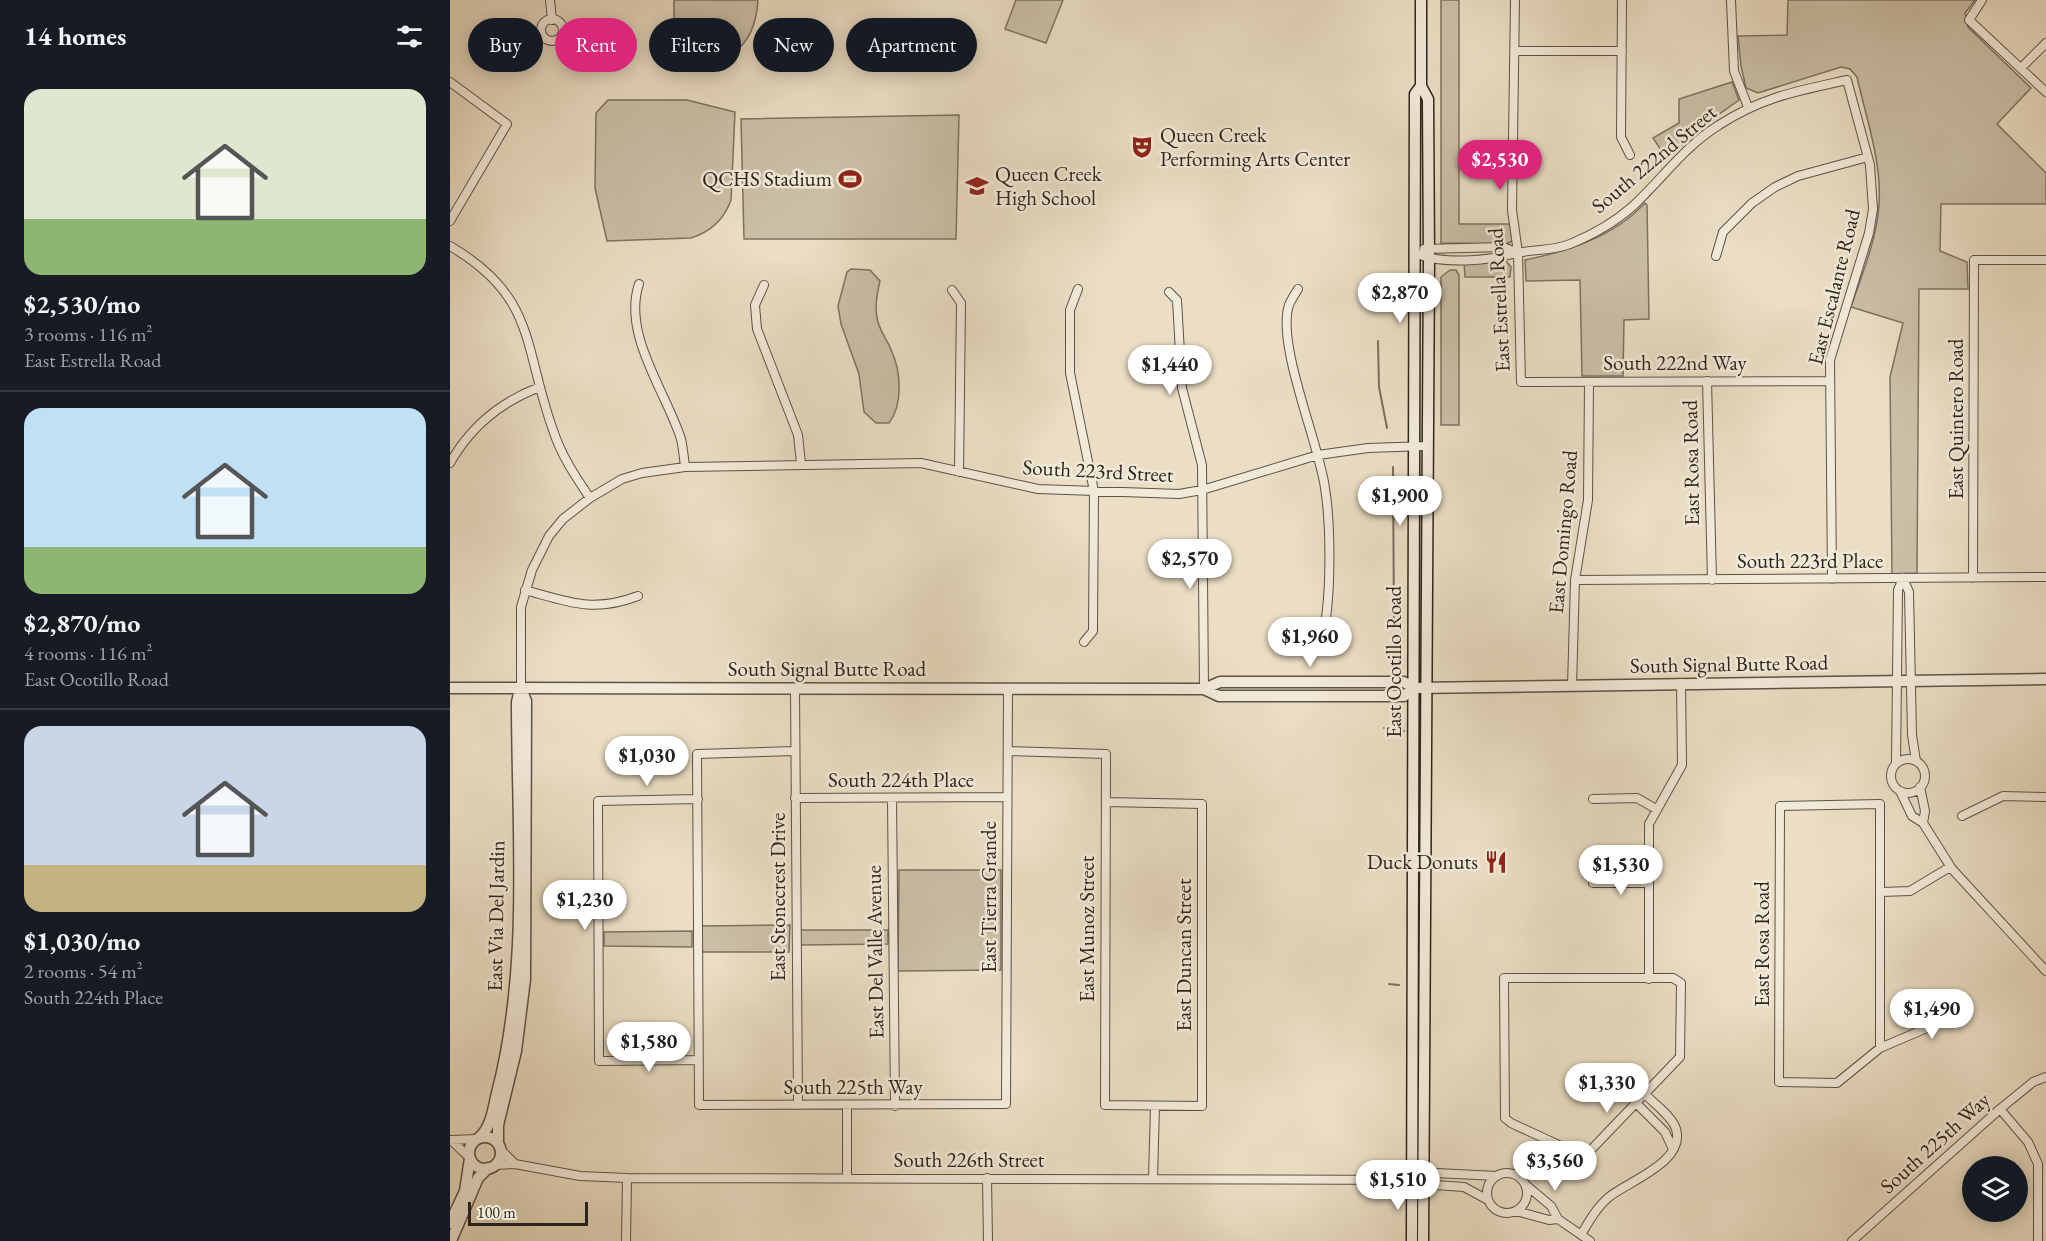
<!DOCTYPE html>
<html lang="en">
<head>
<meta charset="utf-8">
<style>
	:root { --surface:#171b24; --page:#20242c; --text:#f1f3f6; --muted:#9ea1a6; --line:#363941; --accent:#db2777 }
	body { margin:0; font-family:"EB Garamond",serif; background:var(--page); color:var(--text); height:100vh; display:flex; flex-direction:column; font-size:22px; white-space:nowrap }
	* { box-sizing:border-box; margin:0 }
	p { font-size:20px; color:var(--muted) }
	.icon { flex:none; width:33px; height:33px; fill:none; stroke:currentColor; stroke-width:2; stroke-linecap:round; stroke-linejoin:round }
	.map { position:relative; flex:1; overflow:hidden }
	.details { display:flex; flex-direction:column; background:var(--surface); width:450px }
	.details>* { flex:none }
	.top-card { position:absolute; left:18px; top:18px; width:570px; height:54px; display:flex; gap:12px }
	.fabs { position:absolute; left:1512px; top:1156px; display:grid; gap:12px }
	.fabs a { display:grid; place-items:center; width:66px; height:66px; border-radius:50%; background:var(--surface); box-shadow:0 3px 15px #0003; font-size:30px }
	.scale { position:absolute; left:18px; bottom:15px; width:120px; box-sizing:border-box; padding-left:6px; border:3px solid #2d251b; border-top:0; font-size:16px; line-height:21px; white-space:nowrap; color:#2d251b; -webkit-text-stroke:4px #f2ead9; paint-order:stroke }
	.price { position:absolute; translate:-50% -51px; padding:0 14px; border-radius:21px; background:#fff; color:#222; font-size:20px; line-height:39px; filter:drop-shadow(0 2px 3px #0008) }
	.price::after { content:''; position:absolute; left:50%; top:36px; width:18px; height:14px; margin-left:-9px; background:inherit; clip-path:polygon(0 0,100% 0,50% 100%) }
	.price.selected { background:var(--accent); color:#fff }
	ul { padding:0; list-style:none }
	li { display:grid; align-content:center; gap:12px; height:318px; padding:0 24px }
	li+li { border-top:2px solid var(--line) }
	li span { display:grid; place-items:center; height:186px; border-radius:18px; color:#555 }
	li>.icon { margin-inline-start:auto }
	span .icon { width:108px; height:108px; fill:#fffc; stroke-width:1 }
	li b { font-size:26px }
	h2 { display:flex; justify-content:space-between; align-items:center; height:72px; padding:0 24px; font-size:26px }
	.pill { padding:0 21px; border-radius:27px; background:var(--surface); box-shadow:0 3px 15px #0003; font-size:21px; line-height:54px }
	.pill.selected { background:var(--accent); color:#fff }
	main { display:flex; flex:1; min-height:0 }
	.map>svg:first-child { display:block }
	.green { fill:#cbbfa7; stroke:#7c7261; stroke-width:1.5 }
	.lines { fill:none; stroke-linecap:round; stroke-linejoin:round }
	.stream { stroke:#786e5e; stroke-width:2 }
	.minor-casing { stroke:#5c5345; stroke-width:10 }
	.tertiary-casing { stroke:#5c5345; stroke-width:13 }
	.secondary-casing { stroke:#2d251b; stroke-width:13 }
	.minor { stroke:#f2ead9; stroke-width:8 }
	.tertiary { stroke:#f2ead9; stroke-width:10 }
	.secondary { stroke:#f2ead9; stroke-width:10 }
	.labels { text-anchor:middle; stroke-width:5; stroke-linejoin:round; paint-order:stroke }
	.poi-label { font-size:21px; fill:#2d251b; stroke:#f2ead9; text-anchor:start }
	.street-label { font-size:21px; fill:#2d251b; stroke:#f2ead9 }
</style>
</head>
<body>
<main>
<section class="details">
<h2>14 homes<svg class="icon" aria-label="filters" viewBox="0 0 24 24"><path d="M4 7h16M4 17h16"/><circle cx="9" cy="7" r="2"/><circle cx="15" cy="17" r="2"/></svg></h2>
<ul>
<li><span style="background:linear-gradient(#dfe7d0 70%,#8fb573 0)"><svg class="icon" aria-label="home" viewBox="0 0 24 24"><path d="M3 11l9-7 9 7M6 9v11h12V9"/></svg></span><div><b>$2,530/mo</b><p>3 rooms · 116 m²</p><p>East Estrella Road</p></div></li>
<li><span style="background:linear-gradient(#bfe0f5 75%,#8fb573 0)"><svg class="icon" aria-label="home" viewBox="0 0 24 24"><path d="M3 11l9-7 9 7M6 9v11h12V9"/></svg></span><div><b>$2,870/mo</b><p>4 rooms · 116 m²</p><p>East Ocotillo Road</p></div></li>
<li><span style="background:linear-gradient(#c9d6e8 75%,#c2b280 0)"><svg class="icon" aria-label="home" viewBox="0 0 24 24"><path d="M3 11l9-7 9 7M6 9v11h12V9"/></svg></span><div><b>$1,030/mo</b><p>2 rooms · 54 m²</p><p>South 224th Place</p></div></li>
</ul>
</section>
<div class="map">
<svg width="1596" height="1241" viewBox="0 0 1596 1241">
	<rect width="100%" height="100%" fill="#ebdec4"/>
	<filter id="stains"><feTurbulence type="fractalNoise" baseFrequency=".00333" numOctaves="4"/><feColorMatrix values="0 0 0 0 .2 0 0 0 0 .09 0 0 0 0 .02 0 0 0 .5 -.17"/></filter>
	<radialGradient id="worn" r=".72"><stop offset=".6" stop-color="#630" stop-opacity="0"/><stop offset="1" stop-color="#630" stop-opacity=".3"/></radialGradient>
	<path class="green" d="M224 0H308C305 52 272 69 224 65Z
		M566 0H613L596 43 555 29Z
		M991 0H1009V224H1060L1062 241 1057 244 991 243Z
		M1338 0H1525L1515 13 1518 27 1581 88 1547 124 1596 173V204H1491L1490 251 1517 262 1518 289H1469L1467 573 1442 574 1440 377 1453 323 1401 307C1412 274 1427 239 1429 204 1432 162 1416 118 1407 77L1400 69 1391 67 1308 93 1296 88 1291 66 1288 36 1337 35Z
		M1282 82 1289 100 1247 130 1217 159 1203 138 1229 123V99Z
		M158 100H237L285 112 281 200C274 220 260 232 241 238L157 241 145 188 146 113Z
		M509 115 506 239H294L291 119Z
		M1195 203 1197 205 1199 319 1174 320 1173 376H1132L1130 280 1076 281 1075 260C1119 251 1163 237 1195 203Z
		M1014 261H1056L1061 267 1060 277H1015Z
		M401 269 420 270 430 281C427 294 424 309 428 322 431 333 438 341 442 352 451 372 453 405 439 423H426L414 412 409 374 391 324 388 306 397 272Z
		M1000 270H1006L1009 275V425H991V277Z
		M449 870H551V970L448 971Z
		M340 925 339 952H252V926Z
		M350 930H438V944L350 945Z
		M242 931V947L154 946V932Z"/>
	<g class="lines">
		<path class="stream" d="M928 341 929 387 937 428
			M943 467 944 626
			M955 477H957
			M934 728 954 731
			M939 984 949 985"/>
		<g class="minor-casing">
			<path id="minor" d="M100 0 102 20
				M1065 0 1062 210 1068 253 1071 382 1380 381
				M1172 0 1171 137 1180 155
				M1281 0 1284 71 1298 107
				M1532 0 1519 20 1596 92
				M91 30a11 11 0 1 1 22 0a11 11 0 1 1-22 0Z
				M1065 51H1172
				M1571 68 1596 43
				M0 82 57 124 0 221
				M0 246C87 297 73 347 103 430 111 455 125 476 140 498
				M974 249 1053 247 1068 253
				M964 253C994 265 1037 261 1067 253 1085 249 1103 251 1120 244 1142 235 1165 222 1183 206 1212 179 1235 146 1269 125 1312 97 1347 91 1397 80L1420 165 1423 209 1419 233 1380 360 1382 579
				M1266 256 1273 232 1302 203 1325 187 1348 176 1418 157
				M189 284C172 334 216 392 231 439 233 448 234 458 235 467
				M314 285 305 305 307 329 348 435 351 463
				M628 289 620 310V373L644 491 643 631 634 642
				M848 289C845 294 841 300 839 305 826 344 869 443 875 488 881 526 882 605 871 642
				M502 290 511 303 509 472
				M719 292 727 300 732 388 752 465 754 689
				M1257 381 1262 580
				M0 463C21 426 50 402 90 387
				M1453 578 1459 592 1462 735 1466 761
				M1523 578 1524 260H1596
				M1125 580 1596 577
				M75 590C119 602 143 613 188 596
				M1122 686 1125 580 1138 500 1139 382
				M345 688 348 1105
				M71 689V607L82 570 99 536 113 519 140 498 172 479 192 473 235 467 471 463 588 489 729 494 752 490 868 455 918 448 977 446
				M345 751 247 754 249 1105 556 1104 558 689
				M558 751 656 754C656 871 655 988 655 1105L752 1106V804L656 802
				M1441 776a17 17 0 1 1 34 0a17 17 0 1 1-34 0Z
				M1446 763 1448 590 1453 578
				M1470 787 1475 811 1473 823
				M1450 791 1462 816 1473 823 1502 869 1596 971
				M345 798 557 797
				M442 798 445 1106
				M248 799 148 801 149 1061 248 1060
				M1143 799 1187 798 1206 809
				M1512 816 1553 796 1596 797
				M1143 883H1199
				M1431 892 1460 891 1500 867
				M1054 978H1223L1231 983 1230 1057 1137 1154 1126 1153 1061 1123 1055 1118Z
				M1199 979V824L1232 765 1231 683
				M1430 1048V804L1330 806 1329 1082 1387 1083 1430 1048 1491 1022 1506 998
				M1186 1103 1215 1132 1222 1147
				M397 1105V1178
				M1550 1109 1578 1142 1588 1164V1241
				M0 1140 27 1139
				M3 1142 20 1158
				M50 1149 65 1164
				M45 1165 65 1164 130 1176 177 1178 974 1180 985 1185 1014 1187 1038 1200
				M1037 1193a20 20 0 1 1 40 0a20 20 0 1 1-40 0Z
				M537 1178 538 1241
				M703 1179 705 1106
				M974 1180 986 1173 1047 1176
				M1076 1185 1101 1206 1108 1219 1140 1241
				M1066 1211 1099 1220 1108 1219
				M1131 1235C1139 1221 1147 1207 1159 1197 1177 1182 1236 1162 1226 1129 1222 1116 1204 1104 1195 1094
				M176 1241 177 1178
				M1402 1241 1550 1109 1583 1082 1596 1077"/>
		</g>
		<g class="tertiary-casing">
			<path id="tertiary" d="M0 688 754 689 769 696H954L964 688
				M754 689 770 682H954L964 688 1596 679
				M19 1153a16 16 0 1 1 32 0a16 16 0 1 1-32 0Z
				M29 1138C42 1126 43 1109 47 1093 80 966 67 831 67 702L70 689
				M48 1144V1125L66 1051 75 979 76 701 71 689
				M0 1223 15 1191 20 1158
				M1 1241 28 1178 38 1168"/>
		</g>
		<g class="secondary-casing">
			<path id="secondary" d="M971 0V86L978 99 979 259 973 1241
				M962 1241 965 94 971 86"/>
		</g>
		<use href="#minor" class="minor"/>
		<use href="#tertiary" class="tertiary"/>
		<use href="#secondary" class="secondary"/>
	</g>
	<defs>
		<g id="theatre-bare" transform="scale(1.8)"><path d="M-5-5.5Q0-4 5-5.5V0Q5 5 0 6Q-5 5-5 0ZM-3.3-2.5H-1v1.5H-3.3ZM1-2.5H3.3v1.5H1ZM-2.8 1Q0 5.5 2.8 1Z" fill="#8f2418" stroke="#f2ead9" stroke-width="2.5" paint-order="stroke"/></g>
		<g id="stadium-bare" transform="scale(1.8)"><path d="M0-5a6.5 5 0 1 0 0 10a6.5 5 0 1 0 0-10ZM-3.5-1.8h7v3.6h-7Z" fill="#8f2418" stroke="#f2ead9" stroke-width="2.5" paint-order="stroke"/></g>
		<g id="school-bare" transform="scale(1.8)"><path d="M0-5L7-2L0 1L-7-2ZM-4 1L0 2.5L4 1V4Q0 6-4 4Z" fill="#8f2418" stroke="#f2ead9" stroke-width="2.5" paint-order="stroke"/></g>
		<g id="restaurant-bare" transform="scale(1.8)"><path d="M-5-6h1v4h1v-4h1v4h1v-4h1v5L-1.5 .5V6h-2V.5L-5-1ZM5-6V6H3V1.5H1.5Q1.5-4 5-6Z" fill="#8f2418" stroke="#f2ead9" stroke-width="2.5" paint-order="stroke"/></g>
	</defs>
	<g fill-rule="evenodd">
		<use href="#theatre-bare" x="692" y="147"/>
		<use href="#stadium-bare" x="400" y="179"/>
		<use href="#school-bare" x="527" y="186"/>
		<use href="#restaurant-bare" x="1046" y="862"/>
	</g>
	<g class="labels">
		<g class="poi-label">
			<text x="710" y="142">Queen Creek<tspan x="710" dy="24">Performing Arts Center</tspan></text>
			<text x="545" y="181">Queen Creek<tspan x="545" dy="24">High School</tspan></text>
			<text x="382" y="186" text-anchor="end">QCHS Stadium</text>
			<text x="1028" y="869" text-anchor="end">Duck Donuts</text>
		</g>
		<g class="street-label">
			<text transform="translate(1204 159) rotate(-40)" y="7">South 222nd Street</text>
			<text transform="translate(1384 287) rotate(-76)" y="7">East Escalante Road</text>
			<text transform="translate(1049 300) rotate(-93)" y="7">East Estrella Road</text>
			<text x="1225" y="370">South 222nd Way</text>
			<text transform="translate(1506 419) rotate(-90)" y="7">East Quintero Road</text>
			<text transform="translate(1241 463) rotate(-91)" y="7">East Rosa Road</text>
			<text transform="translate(648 471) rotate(3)" y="7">South 223rd Street</text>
			<text transform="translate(1113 532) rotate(-85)" y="7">East Domingo Road</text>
			<text x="1360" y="568">South 223rd Place</text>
			<text transform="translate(944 662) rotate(-90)" y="7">East Ocotillo Road</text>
			<text transform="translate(1279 664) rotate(-1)" y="7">South Signal Butte Road</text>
			<text x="377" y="676">South Signal Butte Road</text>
			<text x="451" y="787">South 224th Place</text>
			<text transform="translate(328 897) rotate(-90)" y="7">East Stonecrest Drive</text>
			<text transform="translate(539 897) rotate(-90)" y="7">East Tierra Grande</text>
			<text transform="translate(46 916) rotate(-89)" y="7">East Via Del Jardin</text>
			<text transform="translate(637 929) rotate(-90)" y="7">East Munoz Street</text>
			<text transform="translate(1312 944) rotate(-90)" y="7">East Rosa Road</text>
			<text transform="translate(425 952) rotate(-91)" y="7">East Del Valle Avenue</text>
			<text transform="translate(734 955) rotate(-90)" y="7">East Duncan Street</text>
			<text x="403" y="1094">South 225th Way</text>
			<text transform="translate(1485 1143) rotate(-42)" y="7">South 225th Way</text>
			<text x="519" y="1167">South 226th Street</text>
		</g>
	</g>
	<rect width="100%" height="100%" filter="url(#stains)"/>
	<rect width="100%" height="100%" fill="url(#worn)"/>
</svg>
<div class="fabs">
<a><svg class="icon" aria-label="layers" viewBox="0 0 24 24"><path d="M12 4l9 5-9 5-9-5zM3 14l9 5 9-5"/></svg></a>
</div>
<div class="scale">100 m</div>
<b class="price selected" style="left:1050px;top:191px">$2,530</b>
<b class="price" style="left:950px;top:324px">$2,870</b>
<b class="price" style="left:720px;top:396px">$1,440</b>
<b class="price" style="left:950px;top:527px">$1,900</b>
<b class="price" style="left:740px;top:590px">$2,570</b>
<b class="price" style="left:860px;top:668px">$1,960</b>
<b class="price" style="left:197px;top:787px">$1,030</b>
<b class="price" style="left:1171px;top:896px">$1,530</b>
<b class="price" style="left:135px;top:931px">$1,230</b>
<b class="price" style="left:1482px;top:1040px">$1,490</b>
<b class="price" style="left:199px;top:1073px">$1,580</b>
<b class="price" style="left:1157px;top:1114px">$1,330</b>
<b class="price" style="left:1105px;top:1192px">$3,560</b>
<b class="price" style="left:948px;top:1211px">$1,510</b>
<div class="top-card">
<a class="pill">Buy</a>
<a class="pill selected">Rent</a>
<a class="pill">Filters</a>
<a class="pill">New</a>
<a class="pill">Apartment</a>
</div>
</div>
</main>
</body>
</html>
